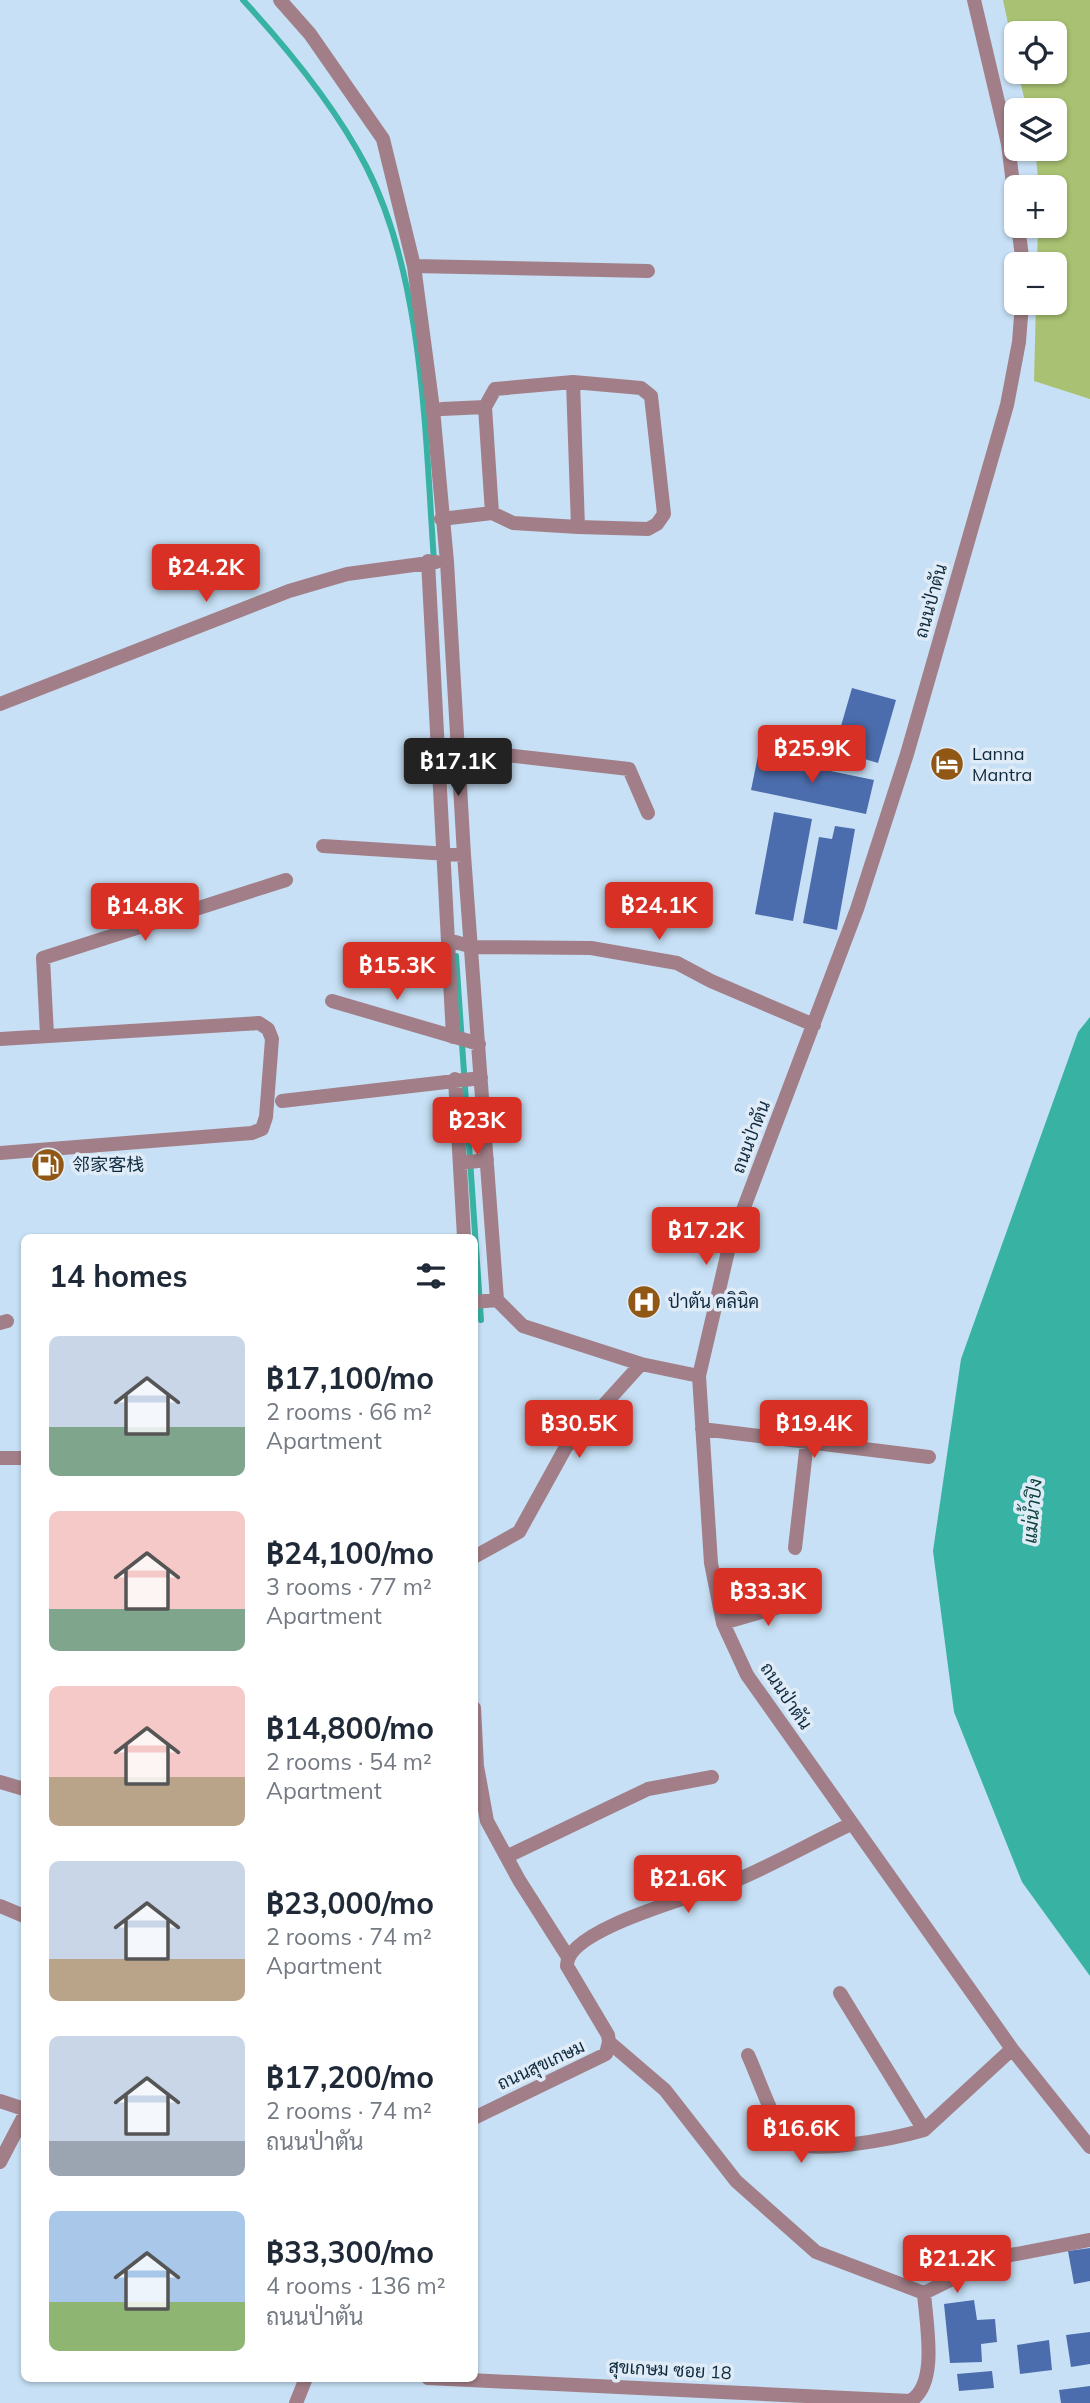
<!DOCTYPE html>
<html lang="en">
<head>
<meta charset="utf-8">
<style>
	:root { --surface:#fff; --page:#f6f6f7; --text:#1f2937; --muted:#747a83; --accent:#d93025 }
	body { margin:0; font-family:Mulish,"Noto Sans SC",Sarabun,sans-serif; background:var(--page); color:var(--text); height:100vh; display:flex; flex-direction:column; font-size:26px; white-space:nowrap }
	* { box-sizing:border-box; margin:0 }
	p { font-size:23px; color:var(--muted) }
	.icon { flex:none; width:38px; height:38px; fill:none; stroke:currentColor; stroke-width:2; stroke-linecap:round; stroke-linejoin:round }
	.map { position:relative; flex:1; overflow:hidden }
	.details { position:absolute; left:21px; top:1234px; width:457px; height:1148px; display:flex; flex-direction:column; background:var(--surface); border-radius:10px; box-shadow:0 2px 5px #0004 }
	.details>* { flex:none }
	.buttons { position:absolute; left:1004px; top:21px; display:grid; gap:14px }
	.buttons a { display:grid; place-items:center; width:63px; height:63px; border-radius:10px; background:var(--surface); box-shadow:0 2px 5px #0004; font-size:35px }
	.price { position:absolute; translate:-50% -60px; padding:0 16px; border-radius:7px; background:var(--accent); color:#fff; font-size:23px; line-height:46px; filter:drop-shadow(0 2px 4px #0008) }
	.price::after { content:''; position:absolute; left:50%; top:42px; width:21px; height:16px; margin-left:-10px; background:inherit; clip-path:polygon(0 0,100% 0,50% 100%) }
	.price.active { background:#222; color:#fff }
	ul { padding:0; list-style:none }
	li { display:flex; align-items:center; gap:21px; height:175px; padding:0 28px }
	li span { display:grid; place-items:center; flex:none; width:196px; height:140px; border-radius:10px; color:#555 }
	li>.icon { margin-inline-start:auto }
	span .icon { width:84px; height:84px; fill:#fffc; stroke-width:1 }
	li b { font-size:30px }
	h2 { display:flex; justify-content:space-between; align-items:center; height:84px; padding:0 28px; font-size:30px }
	.map>svg:first-child { display:block }
	.green { fill:#a9c172 }
	.water { fill:#38b2a3 }
	.lines { fill:none; stroke-linecap:round; stroke-linejoin:round }
	.stream { stroke:#38b2a3; stroke-width:6 }
	.building { fill:#4c6dad }
	.minor { stroke:#a27f88; stroke-width:14 }
	.labels { text-anchor:middle; stroke-width:7; stroke-linejoin:round; paint-order:stroke }
	.street-label { font-size:18px; fill:#0f2a3e; stroke:#dfebf6 }
	.poi-label { font-size:18px; fill:#0f2a3e; stroke:#dfebf6; text-anchor:start }
	.water-label { font-size:19px; font-style:italic; fill:#0e433d; stroke:#dfebf6 }
</style>
</head>
<body>
<div class="map">
<svg width="1090" height="2403" viewBox="0 0 1090 2403">
	<rect width="100%" height="100%" fill="#c7e0f5"/>
	<path class="green" d="M1003 0H1090V399L1034 381 1036 303H1055V264H1037L1038 226H1055V187H1039L1035 149H1055V110H1027L1018 72H1055V33H1017V65Z"/>
	<path class="water" d="M1090 1017V1976L1022 1882 954 1712 933 1551 961 1359 1078 1032Z"/>
	<g class="lines">
		<path class="stream" d="M243 0C288 49 335 106 366 166 424 279 425 435 434 561
			M456 956 481 1320"/>
	</g>
	<path class="building" d="M852 688 896 700 878 763 834 750Z
		M758 756 874 780 866 814 751 790Z
		M774 812 812 819 793 921 755 914Z
		M835 826 855 829 837 930 803 923 819 837 832 839Z
		M1090 2248V2281L1074 2284 1068 2251Z
		M974 2300 977 2320 995 2319 997 2342 981 2344 982 2362 950 2363 944 2304Z
		M1090 2332V2364L1071 2367 1066 2335Z
		M1049 2340 1052 2370 1020 2374 1017 2345Z
		M992 2371 994 2388 959 2391 957 2374Z
		M1090 2386V2403H1061L1059 2390Z"/>
	<g class="lines">
		<path class="minor" d="M280 0 310 34 383 139 414 266 433 409 447 562 464 855 497 1300 523 1326 641 1364
			M974 0 1008 144 1017 216
			M1018 226 1023 264
			M414 266 648 271
			M1022 303 1019 342 1007 405 907 754 857 909 729 1247 699 1376 711 1563 723 1623 747 1675 1012 2049 1090 2147
			M573 382 641 388 651 396 664 514 657 524 648 529 578 527
			M485 407 492 513
			M441 519 492 513 513 523 578 527 573 382 495 389 485 407 442 409
			M428 561 453 1037
			M0 704 289 591 347 574 436 562
			M452 749 629 769 648 813
			M323 846 464 855
			M448 940 473 947 591 948 677 963 711 981 814 1025
			M332 1001 479 1044
			M47 1035 43 958 286 880
			M0 1039 259 1023 268 1029 272 1039 266 1117 262 1129 252 1133 0 1153
			M455 1079 464 1237
			M282 1101 481 1078
			M460 1163 487 1160
			M474 1302 497 1300
			M0 1323 7 1321
			M702 1429 929 1457
			M0 1458H24
			M795 1548 807 1442
			M474 1557 519 1532 566 1447 641 1364 699 1376
			M723 1623 803 1600
			M474 1708 477 1766 487 1821 519 1880 568 1957
			M0 1782 24 1789
			M508 1856 648 1789 712 1777
			M0 1906 24 1916
			M840 1993 924 2130 1012 2049
			M609 2042 665 2090 736 2181 816 2252 924 2293
			M748 2055C756 2072 776 2128 786 2139 804 2158 900 2137 924 2130
			M0 2101 24 2109
			M474 2118 606 2054 609 2042 608 2035 567 1966C565 1929 700 1895 730 1883 771 1866 811 1843 851 1824
			M0 2162 24 2116
			M428 2378 910 2401C939 2385 926 2323 924 2293L995 2258 1090 2240
			M296 2403 306 2378"/>
	</g>
	<defs>
		<g id="hotel-disc" transform="scale(1.75)"><circle r="9.5" fill="#915715" stroke="#dfebf6"/><path d="M-6-4.5h1.5V1H6V5H4.5V3h-9V5H-6ZM-4 0a1.8 1.8 0 1 1 3.6 0ZM.5 0V-2.5h3Q6-2.5 6 0Z" fill="#fff"/></g>
		<g id="fuel-disc" transform="scale(1.75)"><circle r="9.5" fill="#915715" stroke="#dfebf6"/><path d="M-5.5-6h7V0h2V4h1.3V-2.5L3-4.5l.8-.8L6-3V5H2.5V1h-1V6h-7ZM-4.2-4.7v3.2H.2V-4.7Z" fill="#fff"/></g>
		<g id="hospital-disc" transform="scale(1.75)"><circle r="9.5" fill="#915715" stroke="#dfebf6"/><path d="M-5-5h3v3.5h4V-5h3V5h-3V1.5h-4V5h-3Z" fill="#fff"/></g>
	</defs>
	<g fill-rule="evenodd">
		<use href="#hotel-disc" x="947" y="764"/>
		<use href="#fuel-disc" x="48" y="1165"/>
		<use href="#hospital-disc" x="644" y="1302"/>
	</g>
	<g class="labels">
		<g class="street-label">
			<text transform="translate(931 601) rotate(-74)" y="6">ถนนป่าตัน</text>
			<text transform="translate(751 1137) rotate(-69)" y="6">ถนนป่าตัน</text>
			<text transform="translate(786 1696) rotate(56)" y="6">ถนนป่าตัน</text>
			<text transform="translate(541 2065) rotate(-25)" y="6">ถนนสุขเกษม</text>
			<text transform="translate(670 2370) rotate(3)" y="6">สุขเกษม ซอย 18</text>
		</g>
		<g class="poi-label">
			<text x="972" y="760">Lanna<tspan x="972" dy="21">Mantra</tspan></text>
			<text x="72" y="1171">邻家客栈</text>
			<text x="668" y="1308">ป่าตัน คลินิค</text>
		</g>
		<g class="water-label">
			<text transform="translate(1032 1511) rotate(-85)" y="7">แม่น้ำปิง</text>
		</g>
	</g>
</svg>
<div class="buttons">
<a><svg class="icon" aria-label="locate" viewBox="0 0 24 24"><circle cx="12" cy="12" r="6"/><path d="M12 2v4M12 18v4M2 12h4M18 12h4"/></svg></a>
<a><svg class="icon" aria-label="layers" viewBox="0 0 24 24"><path d="M12 4l9 5-9 5-9-5zM3 14l9 5 9-5"/></svg></a>
<a>+</a>
<a>−</a>
</div>
<b class="price" style="left:206px;top:604px">฿24.2K</b>
<b class="price" style="left:812px;top:785px">฿25.9K</b>
<b class="price active" style="left:458px;top:798px">฿17.1K</b>
<b class="price" style="left:659px;top:942px">฿24.1K</b>
<b class="price" style="left:145px;top:943px">฿14.8K</b>
<b class="price" style="left:397px;top:1002px">฿15.3K</b>
<b class="price" style="left:477px;top:1157px">฿23K</b>
<b class="price" style="left:706px;top:1267px">฿17.2K</b>
<b class="price" style="left:579px;top:1460px">฿30.5K</b>
<b class="price" style="left:814px;top:1460px">฿19.4K</b>
<b class="price" style="left:768px;top:1628px">฿33.3K</b>
<b class="price" style="left:688px;top:1915px">฿21.6K</b>
<b class="price" style="left:801px;top:2165px">฿16.6K</b>
<b class="price" style="left:957px;top:2295px">฿21.2K</b>
<section class="details">
<h2>14 homes<svg class="icon" aria-label="filters" viewBox="0 0 24 24"><path d="M4 7h16M4 17h16"/><circle cx="9" cy="7" r="2"/><circle cx="15" cy="17" r="2"/></svg></h2>
<ul>
<li><span style="background:linear-gradient(#c9d6e8 65%,#7fa58c 0)"><svg class="icon" aria-label="home" viewBox="0 0 24 24"><path d="M3 11l9-7 9 7M6 9v11h12V9"/></svg></span><div><b>฿17,100/mo</b><p>2 rooms · 66 m²</p><p>Apartment</p></div></li>
<li><span style="background:linear-gradient(#f6c9c9 70%,#7fa58c 0)"><svg class="icon" aria-label="home" viewBox="0 0 24 24"><path d="M3 11l9-7 9 7M6 9v11h12V9"/></svg></span><div><b>฿24,100/mo</b><p>3 rooms · 77 m²</p><p>Apartment</p></div></li>
<li><span style="background:linear-gradient(#f6c9c9 65%,#b9a48a 0)"><svg class="icon" aria-label="home" viewBox="0 0 24 24"><path d="M3 11l9-7 9 7M6 9v11h12V9"/></svg></span><div><b>฿14,800/mo</b><p>2 rooms · 54 m²</p><p>Apartment</p></div></li>
<li><span style="background:linear-gradient(#c9d6e8 70%,#b9a48a 0)"><svg class="icon" aria-label="home" viewBox="0 0 24 24"><path d="M3 11l9-7 9 7M6 9v11h12V9"/></svg></span><div><b>฿23,000/mo</b><p>2 rooms · 74 m²</p><p>Apartment</p></div></li>
<li><span style="background:linear-gradient(#c9d6e8 75%,#9aa5b1 0)"><svg class="icon" aria-label="home" viewBox="0 0 24 24"><path d="M3 11l9-7 9 7M6 9v11h12V9"/></svg></span><div><b>฿17,200/mo</b><p>2 rooms · 74 m²</p><p>ถนนป่าตัน</p></div></li>
<li><span style="background:linear-gradient(#a9c7e8 65%,#8fb573 0)"><svg class="icon" aria-label="home" viewBox="0 0 24 24"><path d="M3 11l9-7 9 7M6 9v11h12V9"/></svg></span><div><b>฿33,300/mo</b><p>4 rooms · 136 m²</p><p>ถนนป่าตัน</p></div></li>
</ul>
</section>
</div>
</body>
</html>
